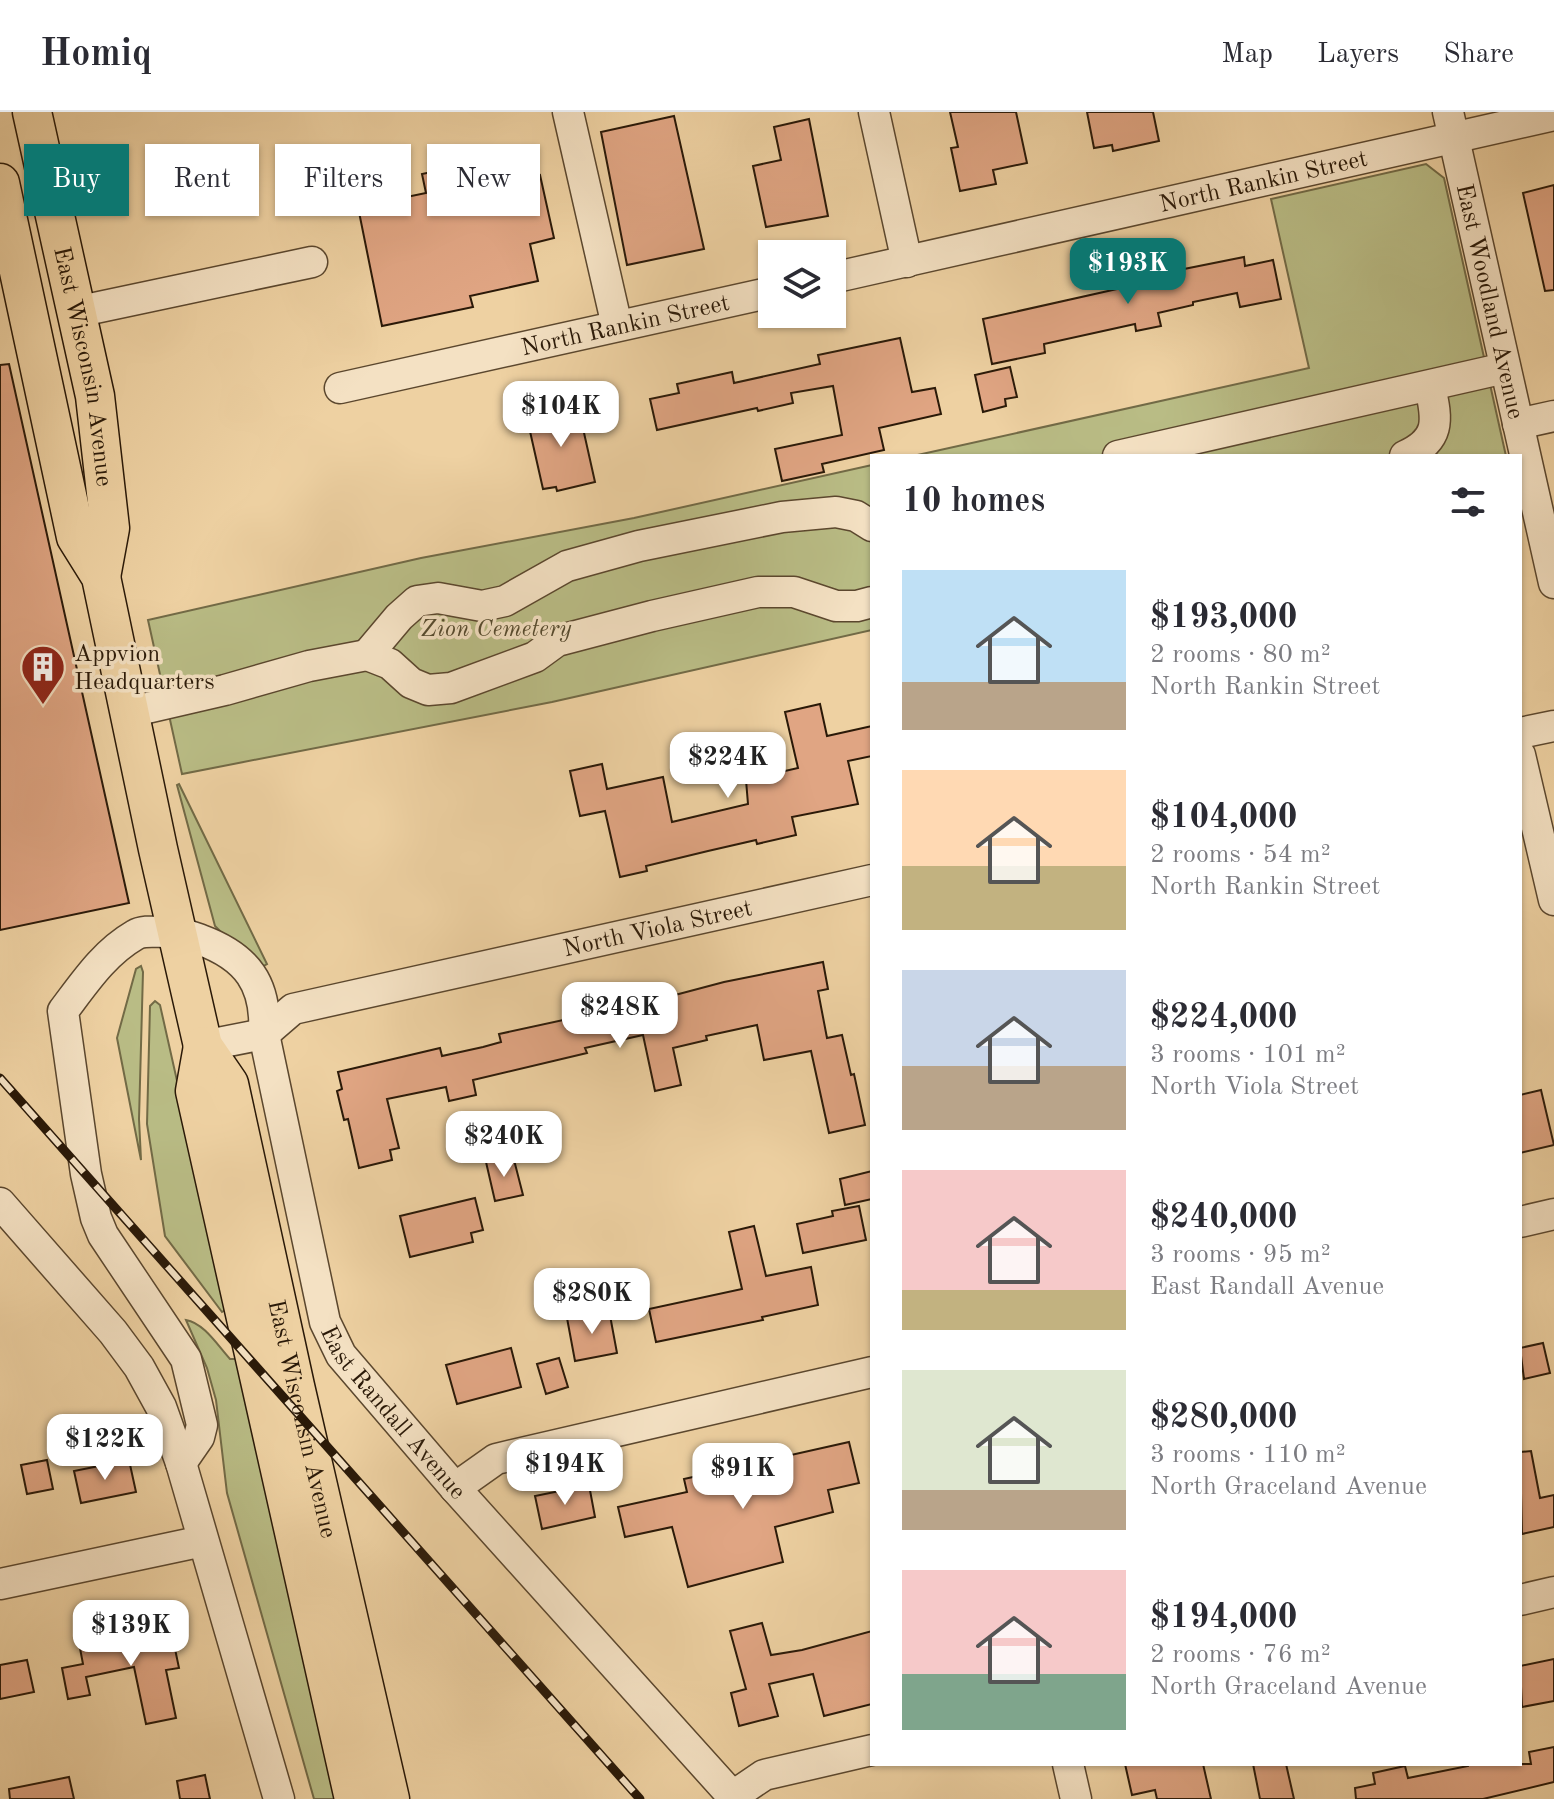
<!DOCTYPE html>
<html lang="en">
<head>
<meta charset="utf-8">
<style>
	:root { --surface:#fff; --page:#f2f2f3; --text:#2b2b33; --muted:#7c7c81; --line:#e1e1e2; --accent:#0f766e }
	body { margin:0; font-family:"Old Standard TT",serif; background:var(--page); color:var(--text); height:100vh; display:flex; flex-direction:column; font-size:30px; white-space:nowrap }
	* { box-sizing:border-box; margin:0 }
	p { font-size:26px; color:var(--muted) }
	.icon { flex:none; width:44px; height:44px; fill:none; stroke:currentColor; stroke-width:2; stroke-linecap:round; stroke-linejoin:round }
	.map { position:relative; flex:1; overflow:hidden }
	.sheet { position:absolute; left:870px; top:342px; width:652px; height:1312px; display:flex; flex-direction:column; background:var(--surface); border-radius:0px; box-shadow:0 2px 6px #0004 }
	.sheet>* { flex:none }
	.hud { position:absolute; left:24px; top:32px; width:726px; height:72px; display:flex; gap:16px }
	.tools { position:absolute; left:758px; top:128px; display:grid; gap:16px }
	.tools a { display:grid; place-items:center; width:88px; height:88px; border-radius:0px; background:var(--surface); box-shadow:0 2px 6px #0004; font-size:40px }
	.price { position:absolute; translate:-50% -68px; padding:0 18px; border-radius:16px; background:#fff; color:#222; font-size:26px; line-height:52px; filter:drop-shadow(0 2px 4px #0008) }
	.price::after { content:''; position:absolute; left:50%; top:48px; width:24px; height:18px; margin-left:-12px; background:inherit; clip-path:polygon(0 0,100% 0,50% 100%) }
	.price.current { background:var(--accent); color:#fff }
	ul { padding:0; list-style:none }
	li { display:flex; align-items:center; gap:24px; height:200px; padding:0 32px }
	li span { display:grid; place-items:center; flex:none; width:224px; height:160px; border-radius:0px; color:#555 }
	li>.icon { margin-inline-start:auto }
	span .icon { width:96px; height:96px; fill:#fffc; stroke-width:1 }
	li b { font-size:34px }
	h2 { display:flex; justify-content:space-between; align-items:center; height:96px; padding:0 32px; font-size:34px }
	.tag { padding:0 28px; border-radius:0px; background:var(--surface); box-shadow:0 2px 6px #0004; font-size:28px; line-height:72px }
	.tag.current { background:var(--accent); color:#fff }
	header { display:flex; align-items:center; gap:48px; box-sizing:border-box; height:112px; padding:0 40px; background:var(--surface); border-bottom:2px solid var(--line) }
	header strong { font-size:38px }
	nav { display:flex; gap:44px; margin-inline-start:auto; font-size:28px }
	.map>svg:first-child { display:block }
	.green { fill:#b9bc85; stroke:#726a46; stroke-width:2 }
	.building { fill:#e0a583; stroke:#2a1908; stroke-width:2 }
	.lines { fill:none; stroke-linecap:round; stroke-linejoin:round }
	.minor-casing { stroke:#5b472e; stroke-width:33 }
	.major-casing { stroke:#2a1908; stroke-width:41 }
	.minor { stroke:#f4e1c3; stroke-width:30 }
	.major { stroke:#eed1a2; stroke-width:38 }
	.rail-casing { stroke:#2a1908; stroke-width:9 }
	.rail { stroke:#f4e1c3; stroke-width:6; stroke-dasharray:18; stroke-linecap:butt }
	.labels { text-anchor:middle; stroke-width:7; stroke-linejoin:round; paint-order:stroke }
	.street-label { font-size:24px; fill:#2a1908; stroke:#f4e1c3 }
	.park-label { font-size:24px; font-style:italic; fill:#554a2e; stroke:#f4e1c3 }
	.poi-label { font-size:24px; fill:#2a1908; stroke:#f4e1c3; text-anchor:start }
</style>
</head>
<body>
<header>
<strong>Homiq</strong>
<nav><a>Map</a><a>Layers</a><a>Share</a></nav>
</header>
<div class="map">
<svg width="1554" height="1687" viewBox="0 0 1554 1687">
	<rect width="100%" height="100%" fill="#eed1a2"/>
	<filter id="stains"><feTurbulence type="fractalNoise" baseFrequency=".0025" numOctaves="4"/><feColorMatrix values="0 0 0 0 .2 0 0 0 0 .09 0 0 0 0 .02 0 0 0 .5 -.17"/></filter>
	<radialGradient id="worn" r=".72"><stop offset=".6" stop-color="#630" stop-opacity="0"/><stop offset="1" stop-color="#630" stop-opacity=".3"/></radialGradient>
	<path class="green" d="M1426 52 1444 66 1506 344H913L1309 256 1271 87Z
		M872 353V518L552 590 182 662 148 508 421 446 634 406Z
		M179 672 267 852 258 857 215 814 177 673Z
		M141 854 143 860 139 1007 141 1048 117 926 136 857Z
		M155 889 160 893 228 1196 222 1200 165 1124 147 1012 150 894Z
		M186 1208C204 1211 218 1234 230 1247H237L339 1687H314L227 1381 216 1288 207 1256Z"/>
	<path class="building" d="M950 0H1016L1027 51 993 58 996 72 960 79 951 36 958 35Z
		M1087 0H1153L1159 29 1113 39 1112 33 1094 36Z
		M674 4 704 137 627 153 601 20Z
		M809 7 828 104 766 115 753 54 781 48 774 15Z
		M522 41 527 66 540 63 554 126 530 132 538 169 470 184 473 195 382 214 358 95 426 81 422 62Z
		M1554 73V178L1545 179 1523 81Z
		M1244 145 1245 154 1273 148 1281 187 1240 195 1237 181 1193 190V193L1158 201 1161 214 1136 219 1135 212 1044 232 1045 241 992 252 983 207 1126 175 1125 171 1149 164Z
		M900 226 912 280 935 276 941 302 879 316 884 338 822 352 824 360 782 369 775 337 842 323 833 274 791 281 793 291 758 299 757 296 657 318 650 287 679 281 677 272 732 260 734 271 820 252 818 243Z
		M9 252 129 791 0 818V253Z
		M1010 255 1017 285 1005 287 1006 294 983 300 975 263Z
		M578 294 595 370 557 379 556 375 543 377 527 306Z
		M820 592 827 624 872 614V644L848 649 858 692 792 705 796 723 757 732 756 728 708 739 646 754 647 759 620 765 605 699 580 704 570 659 602 652 607 677 663 665 672 710 748 692 746 668 798 656 785 600Z
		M823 850 828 877 818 879 827 926 842 923 851 963 854 962 865 1013 829 1021 811 939 764 948 757 913 706 924 707 928 673 936 681 973 655 979 643 923 585 936 587 941 473 968 476 983 449 989 446 975 387 987 399 1036 390 1038 392 1048 359 1056 348 1007 344 1008 337 979 342 977 338 960 440 936 442 944 483 935 501 930 499 922 660 887 724 870Z
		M1541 978 1554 1033 1520 1041V983Z
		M513 1044 523 1083 495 1089 486 1050Z
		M872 1059V1087L845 1093 840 1067Z
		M475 1086 483 1118 471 1121 473 1130 410 1145 400 1104Z
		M859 1094 866 1128 803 1141 797 1112 833 1104 832 1099Z
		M754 1114 766 1164 811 1155 818 1193 762 1205 763 1208 656 1230 649 1197 742 1177 729 1120Z
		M609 1198 617 1241 575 1249 567 1206Z
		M1543 1231 1550 1261 1524 1267 1520 1236Z
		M511 1236 521 1275 457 1292 446 1253Z
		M559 1246 568 1275 546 1282 537 1252Z
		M849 1330 859 1371 828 1378 833 1400 775 1415 783 1450 688 1475 672 1415 625 1425 618 1395 687 1380 684 1367Z
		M1531 1339 1540 1386 1554 1383V1415L1522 1422 1520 1340Z
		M47 1348 53 1377 27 1382 21 1353Z
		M129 1348 136 1380 81 1391 74 1359Z
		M589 1373 595 1405 542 1417 535 1384Z
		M762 1511 771 1543 802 1538 872 1519V1592L824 1604 813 1562 769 1572 778 1604 739 1614 731 1581 746 1577 730 1519Z
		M170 1513 179 1556 166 1558 176 1606 146 1612 134 1555 86 1565 90 1583 68 1587 62 1556 83 1552 79 1531Z
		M1554 1547V1589L1522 1595 1520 1554Z
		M27 1548 34 1580 0 1587V1553Z
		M1554 1635V1670L1483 1687H1356L1355 1676 1375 1672 1373 1661 1405 1654 1408 1666 1468 1654V1652H1531L1529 1640Z
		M1125 1652H1203L1211 1687H1157L1155 1678 1132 1683Z
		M1253 1652H1286L1294 1687H1260Z
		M205 1663 210 1687H180L177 1669Z
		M69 1665 74 1687H10L9 1677Z"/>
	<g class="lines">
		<g class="minor-casing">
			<g id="minor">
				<path d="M568 0 617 214"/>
				<path d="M874 0 907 150"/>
				<path id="s1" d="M1448 0 1554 471"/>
				<path id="s2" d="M832 166 1554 3"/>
				<path d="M76 200 312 150"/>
				<path id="s3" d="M340 276 772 180"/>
				<path d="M1518 312 1554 304"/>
				<path d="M1118 344 1505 256"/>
				<path d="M1405 344C1440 328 1438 309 1430 275"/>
				<path d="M367 543 399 505 417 489 438 486 482 494 505 489 567 454 639 434 782 405 836 400 856 404 872 414"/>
				<path d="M130 600 225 578 309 554 367 543 390 552 411 571 428 578 451 576 535 545 557 529 652 504 758 480H794L836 494H857L872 490"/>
				<path d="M1520 621 1554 614"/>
				<path d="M1520 643 1554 788"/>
				<path id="s4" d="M203 934 264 922 293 897 872 768"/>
				<path d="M0 1091 113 1220 139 1255 161 1295 181 1351 279 1687"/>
				<path d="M1520 1110 1554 1102"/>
				<path id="s5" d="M181 1351 199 1325 202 1313 186 1247 103 1123 96 1106 86 1062 63 899C85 870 104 841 135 823 143 818 156 820 166 820 179 819 189 824 201 828 247 845 267 872 264 922L325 1210 341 1243 455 1376 735 1687"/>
				<path d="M455 1376 496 1347 872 1260"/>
				<path d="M0 1472 203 1429"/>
				<path d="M1520 1488 1554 1480"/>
				<path d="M1068 1652 1076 1687"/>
				<path d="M733 1684 764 1663 872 1638"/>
			</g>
		</g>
		<g class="major-casing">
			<g id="major">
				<path id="s6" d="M32 0 95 284 110 416 101 465"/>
				<path id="s7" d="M0 71 76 425 101 465 158 737 203 934 229 972 295 1274 390 1687"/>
				<path d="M203 934 195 979 354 1687"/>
			</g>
		</g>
		<use href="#minor" class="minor"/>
		<use href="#major" class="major"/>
		<g class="rail-casing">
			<path id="rail" d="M0 966 640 1687"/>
		</g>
		<use href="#rail" class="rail"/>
	</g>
	<defs>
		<g id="building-pin" transform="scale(2.3)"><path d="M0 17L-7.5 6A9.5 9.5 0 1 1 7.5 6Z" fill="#8f2418" stroke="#f4e1c3"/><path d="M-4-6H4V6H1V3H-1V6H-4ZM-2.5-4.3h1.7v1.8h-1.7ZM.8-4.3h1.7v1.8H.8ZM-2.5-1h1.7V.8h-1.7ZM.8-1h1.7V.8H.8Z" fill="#fff"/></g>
	</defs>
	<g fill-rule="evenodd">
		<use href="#building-pin" x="43" y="555"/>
	</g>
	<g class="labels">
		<g class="street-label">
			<text dy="8" stroke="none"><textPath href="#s2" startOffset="442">North Rankin Street</textPath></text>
			<text dy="8" stroke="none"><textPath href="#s1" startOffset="194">East Woodland Avenue</textPath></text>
			<text dy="8" stroke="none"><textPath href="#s3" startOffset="292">North Rankin Street</textPath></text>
			<text dy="8" stroke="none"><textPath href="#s6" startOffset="260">East Wisconsin Avenue</textPath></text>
			<text dy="8" stroke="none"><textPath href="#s4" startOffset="474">North Viola Street</textPath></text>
			<text dy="8" stroke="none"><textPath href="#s5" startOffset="1194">East Randall Avenue</textPath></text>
			<text dy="8" stroke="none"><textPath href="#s7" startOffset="1278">East Wisconsin Avenue</textPath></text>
		</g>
		<g class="park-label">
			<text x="496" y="524">Zion Cemetery</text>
		</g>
		<g class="poi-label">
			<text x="74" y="549">Appvion<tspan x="74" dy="28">Headquarters</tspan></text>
		</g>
	</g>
	<rect width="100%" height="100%" filter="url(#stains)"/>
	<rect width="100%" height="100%" fill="url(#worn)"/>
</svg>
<div class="tools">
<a><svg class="icon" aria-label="layers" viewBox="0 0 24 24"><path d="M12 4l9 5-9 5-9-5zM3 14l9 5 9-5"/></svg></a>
</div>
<b class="price current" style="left:1128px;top:194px">$193K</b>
<b class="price" style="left:561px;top:337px">$104K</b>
<b class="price" style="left:728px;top:688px">$224K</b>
<b class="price" style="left:620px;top:938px">$248K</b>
<b class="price" style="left:504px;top:1067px">$240K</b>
<b class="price" style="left:592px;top:1224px">$280K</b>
<b class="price" style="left:105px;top:1370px">$122K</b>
<b class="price" style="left:565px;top:1395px">$194K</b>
<b class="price" style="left:743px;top:1399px">$91K</b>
<b class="price" style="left:131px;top:1556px">$139K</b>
<div class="hud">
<a class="tag current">Buy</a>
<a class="tag">Rent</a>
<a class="tag">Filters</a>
<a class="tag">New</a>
</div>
<section class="sheet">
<h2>10 homes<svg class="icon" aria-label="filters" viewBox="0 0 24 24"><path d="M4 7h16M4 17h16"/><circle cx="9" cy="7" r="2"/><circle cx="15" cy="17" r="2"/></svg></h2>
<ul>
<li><span style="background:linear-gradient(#bfe0f5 70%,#b9a48a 0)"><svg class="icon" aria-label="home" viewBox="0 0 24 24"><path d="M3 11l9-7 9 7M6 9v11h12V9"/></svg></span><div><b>$193,000</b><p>2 rooms · 80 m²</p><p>North Rankin Street</p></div></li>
<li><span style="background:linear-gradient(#ffd9b3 60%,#c2b280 0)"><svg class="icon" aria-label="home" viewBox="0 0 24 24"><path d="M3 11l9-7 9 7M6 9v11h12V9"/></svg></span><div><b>$104,000</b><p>2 rooms · 54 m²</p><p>North Rankin Street</p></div></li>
<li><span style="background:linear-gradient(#c9d6e8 60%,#b9a48a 0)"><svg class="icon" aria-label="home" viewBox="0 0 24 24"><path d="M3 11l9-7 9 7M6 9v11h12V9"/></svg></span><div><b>$224,000</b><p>3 rooms · 101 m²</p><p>North Viola Street</p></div></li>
<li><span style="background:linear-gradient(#f6c9c9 75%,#c2b280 0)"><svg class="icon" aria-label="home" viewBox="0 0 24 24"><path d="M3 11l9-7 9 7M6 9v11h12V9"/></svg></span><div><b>$240,000</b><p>3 rooms · 95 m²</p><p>East Randall Avenue</p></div></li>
<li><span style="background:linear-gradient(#dfe7d0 75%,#b9a48a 0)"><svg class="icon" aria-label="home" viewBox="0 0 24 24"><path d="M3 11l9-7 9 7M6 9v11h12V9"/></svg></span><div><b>$280,000</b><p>3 rooms · 110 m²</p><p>North Graceland Avenue</p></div></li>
<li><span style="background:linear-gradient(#f6c9c9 65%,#7fa58c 0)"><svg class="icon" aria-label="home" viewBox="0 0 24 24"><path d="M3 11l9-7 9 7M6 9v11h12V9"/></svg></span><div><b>$194,000</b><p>2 rooms · 76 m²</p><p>North Graceland Avenue</p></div></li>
</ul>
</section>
</div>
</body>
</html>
